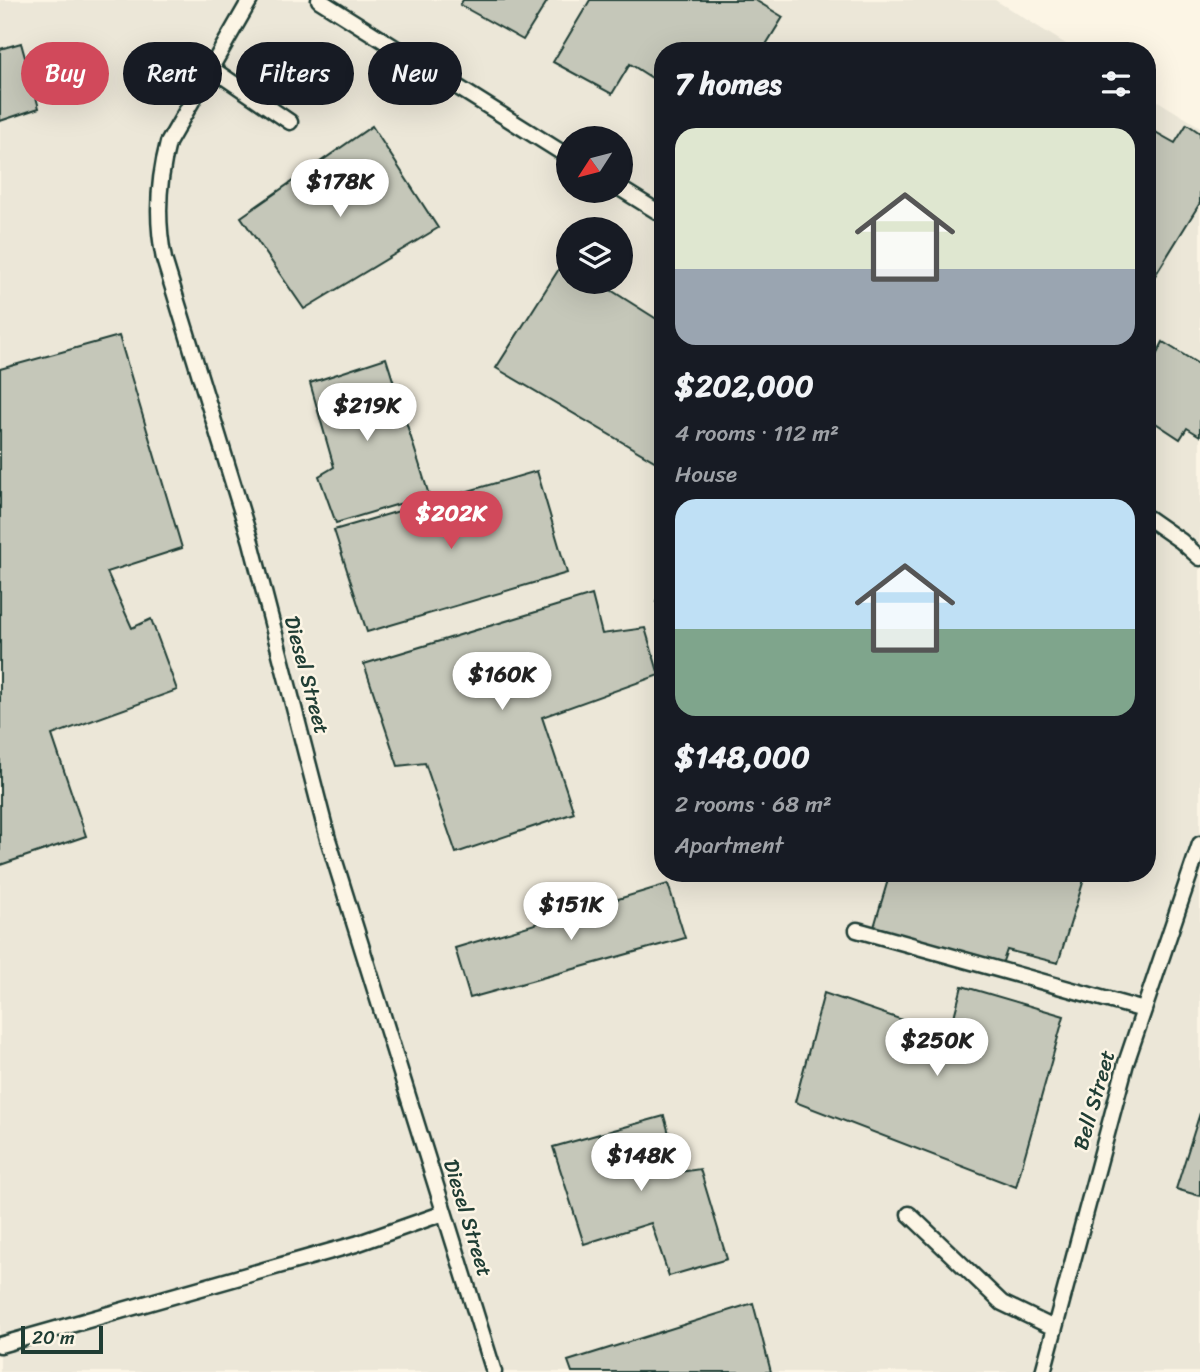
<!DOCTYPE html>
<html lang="en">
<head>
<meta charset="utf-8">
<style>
	:root { --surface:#171b24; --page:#20242c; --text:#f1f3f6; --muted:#9ea1a6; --accent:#d1495b }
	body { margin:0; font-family:Sriracha,sans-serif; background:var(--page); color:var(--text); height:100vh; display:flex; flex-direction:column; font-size:26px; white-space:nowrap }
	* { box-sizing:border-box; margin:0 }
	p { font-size:23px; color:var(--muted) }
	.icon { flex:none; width:38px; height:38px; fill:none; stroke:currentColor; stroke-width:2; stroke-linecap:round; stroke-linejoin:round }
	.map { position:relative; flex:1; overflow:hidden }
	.side { position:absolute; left:654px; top:42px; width:502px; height:840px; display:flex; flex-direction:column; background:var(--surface); border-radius:28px; box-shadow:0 7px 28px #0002 }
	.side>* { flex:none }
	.hud { position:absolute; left:21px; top:42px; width:528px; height:63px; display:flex; gap:14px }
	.needle { width:46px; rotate:234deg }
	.controls { position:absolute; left:556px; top:126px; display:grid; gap:14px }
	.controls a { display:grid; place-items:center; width:77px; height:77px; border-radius:50%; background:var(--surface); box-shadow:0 7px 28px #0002; font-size:35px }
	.scale { position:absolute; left:21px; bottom:18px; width:82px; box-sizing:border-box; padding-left:7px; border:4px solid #1f3d34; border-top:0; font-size:19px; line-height:24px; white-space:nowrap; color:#1f3d34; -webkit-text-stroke:5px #fcf5e5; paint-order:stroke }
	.price { position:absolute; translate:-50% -60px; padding:0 16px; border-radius:24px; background:#fff; color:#222; font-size:23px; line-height:46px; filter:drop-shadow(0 2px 4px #0008) }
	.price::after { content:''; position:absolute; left:50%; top:42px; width:21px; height:16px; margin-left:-10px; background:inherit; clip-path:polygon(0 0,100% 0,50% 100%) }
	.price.current { background:var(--accent); color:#fff }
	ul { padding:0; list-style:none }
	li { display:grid; align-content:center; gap:14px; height:371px; padding:0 21px }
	li span { display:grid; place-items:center; height:217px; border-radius:21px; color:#555 }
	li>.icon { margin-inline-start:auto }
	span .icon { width:126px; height:126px; fill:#fffc; stroke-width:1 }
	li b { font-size:30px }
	h2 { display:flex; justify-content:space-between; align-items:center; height:84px; padding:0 21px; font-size:30px }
	.chip { padding:0 24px; border-radius:32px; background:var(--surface); box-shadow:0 7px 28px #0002; font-size:24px; line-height:63px }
	.chip.current { background:var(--accent); color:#fff }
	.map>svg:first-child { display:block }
	.built { fill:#ece7d8; fill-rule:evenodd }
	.building { fill:#c5c7b9; stroke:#1f3d34; stroke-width:2 }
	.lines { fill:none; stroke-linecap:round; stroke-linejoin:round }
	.service-casing { stroke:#1f3d34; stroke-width:19 }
	.service { stroke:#fcf5e5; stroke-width:14 }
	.labels { text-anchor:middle; stroke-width:5; stroke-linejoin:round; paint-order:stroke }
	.street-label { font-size:21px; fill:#1f3d34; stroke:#fcf5e5 }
</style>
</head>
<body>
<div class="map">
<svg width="1200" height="1372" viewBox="0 0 1200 1372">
	<rect width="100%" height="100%" fill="#fcf5e5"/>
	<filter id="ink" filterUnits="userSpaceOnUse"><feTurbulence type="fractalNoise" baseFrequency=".0143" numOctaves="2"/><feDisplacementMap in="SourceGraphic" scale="14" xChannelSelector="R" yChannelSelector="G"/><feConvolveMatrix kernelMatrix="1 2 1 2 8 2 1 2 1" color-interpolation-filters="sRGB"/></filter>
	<g filter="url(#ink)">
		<path class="built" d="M0 0H995L1077 51H663V873H1148V95L1200 127V1372H0ZM569 138H621V191H569ZM569 229H621V282H569Z"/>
		<path class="building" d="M463 0H548L523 40 460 5Z
			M590 0H755L783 17 762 51H663V85L630 64 612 94 553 62Z
			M21 43 39 108 0 121V49Z
			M1187 124 1200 133V203L1148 287V128L1175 143Z
			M372 126 438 228 304 309 241 217Z
			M564 261 569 264V282H598L663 323V466L496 368Z
			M119 336 182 548 107 572 132 628 151 619 177 690 52 735 86 836 0 865V369Z
			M1163 342 1200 365V436L1187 428 1180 439 1148 418V371Z
			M386 358 429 495 336 523 319 476 334 467 310 383Z
			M537 471 567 573 367 632 334 530Z
			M663 591V607L656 602Z
			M592 595 602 634 645 628 659 675 542 717 574 813 456 853 425 763 398 766 364 664Z
			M890 873H1086L1058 963 1007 950 1002 964 874 927Z
			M668 884 685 938 470 998 455 948Z
			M962 986 1064 1016 1016 1187 795 1102 824 993 949 1036Z
			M1200 1113V1196L1176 1189Z
			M664 1116 680 1172 700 1169 727 1259 669 1276 651 1223 584 1244 553 1147Z
			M753 1303 771 1372H572L568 1361Z"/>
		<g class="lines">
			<g class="service-casing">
				<path id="service" d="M250 0 168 143C158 181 156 220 164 259L251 542 328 839 494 1372
					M319 0 569 157
					M211 68 290 122
					M621 189 663 215
					M1148 518 1181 541 1200 558
					M857 930 1144 1010
					M909 1214 1002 1303 1054 1328
					M0 1345 356 1244 444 1213
					M1043 1372 1126 1063 1200 844"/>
			</g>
			<use href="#service" class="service"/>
		</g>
	</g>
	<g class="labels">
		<g class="street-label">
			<text transform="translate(307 675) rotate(75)" y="7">Diesel Street</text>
			<text transform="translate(1094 1100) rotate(-74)" y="7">Bell Street</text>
			<text transform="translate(468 1218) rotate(73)" y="7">Diesel Street</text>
		</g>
	</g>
</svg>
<div class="controls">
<a><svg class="needle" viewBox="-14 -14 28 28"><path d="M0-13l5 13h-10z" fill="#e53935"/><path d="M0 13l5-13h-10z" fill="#9ea1a6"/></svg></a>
<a><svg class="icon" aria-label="layers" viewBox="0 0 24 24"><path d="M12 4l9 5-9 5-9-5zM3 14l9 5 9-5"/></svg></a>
</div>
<div class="scale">20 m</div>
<b class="price" style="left:340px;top:219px">$178K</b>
<b class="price" style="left:367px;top:443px">$219K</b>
<b class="price current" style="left:451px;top:551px">$202K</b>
<b class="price" style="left:502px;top:712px">$160K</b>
<b class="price" style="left:571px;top:942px">$151K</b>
<b class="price" style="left:937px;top:1078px">$250K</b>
<b class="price" style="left:641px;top:1193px">$148K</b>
<div class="hud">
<a class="chip current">Buy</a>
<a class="chip">Rent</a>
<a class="chip">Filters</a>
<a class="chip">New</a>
</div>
<section class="side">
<h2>7 homes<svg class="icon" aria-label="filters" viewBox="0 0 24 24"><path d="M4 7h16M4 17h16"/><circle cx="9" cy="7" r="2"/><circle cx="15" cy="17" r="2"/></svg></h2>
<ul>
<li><span style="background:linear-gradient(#dfe7d0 65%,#9aa5b1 0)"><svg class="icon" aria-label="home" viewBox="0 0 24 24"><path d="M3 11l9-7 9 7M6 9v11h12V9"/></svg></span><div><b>$202,000</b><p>4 rooms · 112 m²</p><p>House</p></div></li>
<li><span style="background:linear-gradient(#bfe0f5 60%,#7fa58c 0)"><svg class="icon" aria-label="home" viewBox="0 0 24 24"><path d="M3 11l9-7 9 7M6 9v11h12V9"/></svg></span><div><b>$148,000</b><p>2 rooms · 68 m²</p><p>Apartment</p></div></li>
</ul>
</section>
</div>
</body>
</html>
